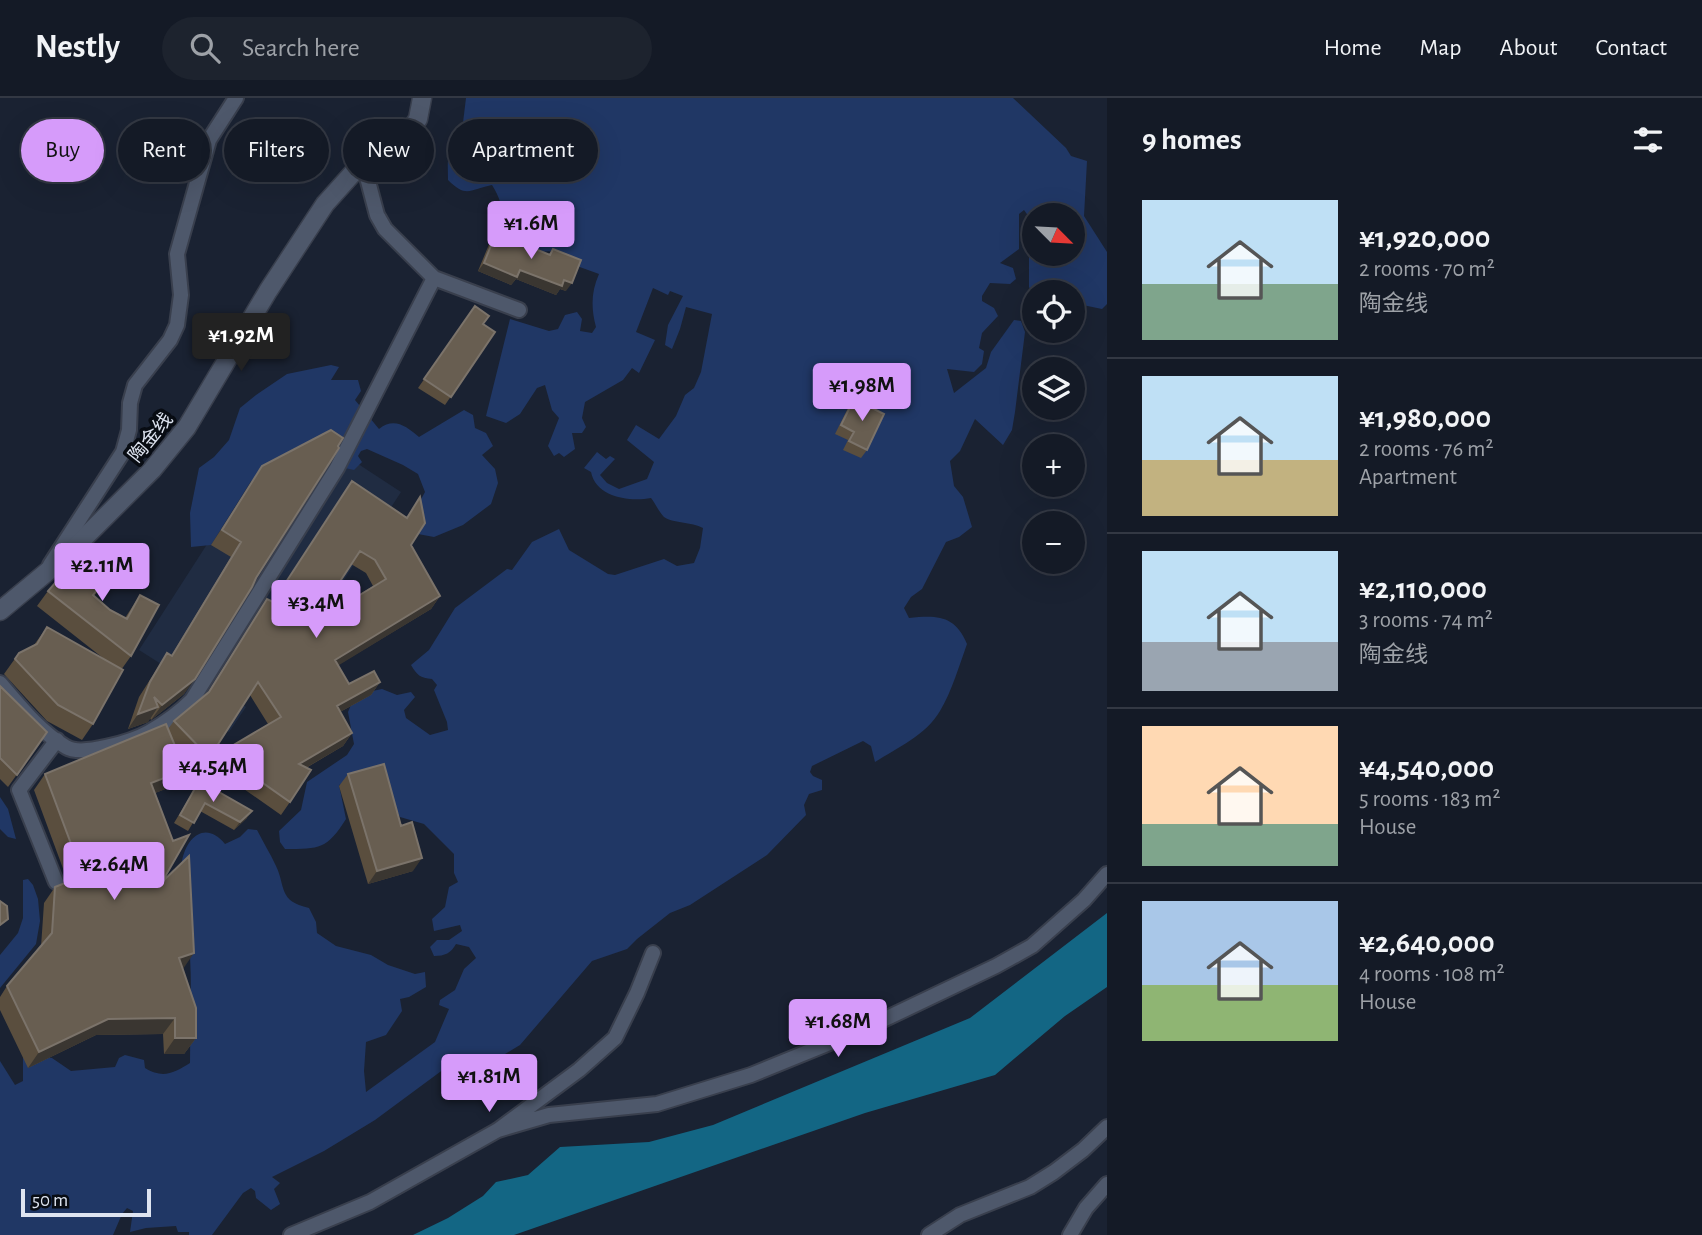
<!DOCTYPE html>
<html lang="en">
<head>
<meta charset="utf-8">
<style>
	:root { --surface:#141a26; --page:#1d232e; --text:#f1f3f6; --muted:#9da1a7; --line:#333843; --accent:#d69bfa }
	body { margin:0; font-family:"Alegreya Sans","Noto Sans SC",sans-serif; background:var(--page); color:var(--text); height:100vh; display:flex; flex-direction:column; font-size:26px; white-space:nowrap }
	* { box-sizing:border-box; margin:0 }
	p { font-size:23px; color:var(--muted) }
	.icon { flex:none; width:38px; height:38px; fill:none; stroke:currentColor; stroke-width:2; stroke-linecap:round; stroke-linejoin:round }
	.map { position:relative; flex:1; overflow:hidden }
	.sheet { display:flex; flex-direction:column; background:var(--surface); width:595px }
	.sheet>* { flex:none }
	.top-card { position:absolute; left:21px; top:21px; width:665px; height:63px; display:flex; gap:14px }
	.needle { width:46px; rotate:114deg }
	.controls { position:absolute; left:1022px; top:105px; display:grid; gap:14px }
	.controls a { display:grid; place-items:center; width:63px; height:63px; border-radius:50%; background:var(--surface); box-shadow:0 7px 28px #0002,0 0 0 2px var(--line); font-size:35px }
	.scale { position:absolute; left:21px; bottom:18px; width:130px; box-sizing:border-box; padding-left:7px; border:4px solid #dee4f0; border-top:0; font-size:19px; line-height:24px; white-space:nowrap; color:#dee4f0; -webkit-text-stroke:5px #080c13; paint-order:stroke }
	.price { position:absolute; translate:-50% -60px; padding:0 16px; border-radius:7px; background:var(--accent); color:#111; font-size:23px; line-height:46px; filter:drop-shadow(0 2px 4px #0008) }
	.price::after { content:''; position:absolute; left:50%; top:42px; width:21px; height:16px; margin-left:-10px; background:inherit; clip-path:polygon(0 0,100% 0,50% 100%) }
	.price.current { background:#222; color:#fff }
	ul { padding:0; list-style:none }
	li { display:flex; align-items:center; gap:21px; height:175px; padding:0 35px }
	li+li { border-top:2px solid var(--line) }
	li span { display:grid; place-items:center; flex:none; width:196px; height:140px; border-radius:0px; color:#555 }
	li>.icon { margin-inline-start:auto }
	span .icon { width:84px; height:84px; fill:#fffc; stroke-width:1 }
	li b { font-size:30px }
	h2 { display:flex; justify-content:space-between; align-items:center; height:84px; padding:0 35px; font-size:30px }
	.tag { padding:0 24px; border-radius:32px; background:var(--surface); box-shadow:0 7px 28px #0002,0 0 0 2px var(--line); font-size:24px; line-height:63px }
	.tag.current { background:var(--accent); color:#111 }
	header { display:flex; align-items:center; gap:42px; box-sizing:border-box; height:98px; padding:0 35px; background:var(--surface); border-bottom:2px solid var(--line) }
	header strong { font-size:33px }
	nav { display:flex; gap:38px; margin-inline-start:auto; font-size:24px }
	.search { width:490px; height:63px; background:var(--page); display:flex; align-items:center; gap:18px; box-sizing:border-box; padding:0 24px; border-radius:38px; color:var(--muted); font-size:26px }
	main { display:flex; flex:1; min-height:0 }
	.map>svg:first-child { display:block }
	.built { fill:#202c42 }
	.green { fill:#203765; fill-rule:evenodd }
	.water { fill:#136684 }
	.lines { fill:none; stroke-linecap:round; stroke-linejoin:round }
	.minor-casing { stroke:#393f4d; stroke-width:18 }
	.tertiary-casing { stroke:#393f4d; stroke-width:21 }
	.minor { stroke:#4e586b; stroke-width:14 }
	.tertiary { stroke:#4e586b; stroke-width:18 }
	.wall { fill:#5a4e3e; fill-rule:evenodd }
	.shaded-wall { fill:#3a3631 }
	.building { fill:#685e51; stroke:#7b736a; stroke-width:2; fill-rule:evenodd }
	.labels { text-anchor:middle; stroke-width:7; stroke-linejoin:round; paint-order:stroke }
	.street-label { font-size:19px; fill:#dee4f0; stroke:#080c13 }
</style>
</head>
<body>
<header>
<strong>Nestly</strong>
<div class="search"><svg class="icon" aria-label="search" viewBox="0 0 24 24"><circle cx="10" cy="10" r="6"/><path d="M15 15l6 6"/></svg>Search here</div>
<nav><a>Home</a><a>Map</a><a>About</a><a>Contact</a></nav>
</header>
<main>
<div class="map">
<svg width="1107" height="1137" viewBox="0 0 1107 1137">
	<rect width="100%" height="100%" fill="#1a2232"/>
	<path class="built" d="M320 341 401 394 321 517 288 534 239 604 246 609 229 634 180 603 191 585 139 552 249 381Z"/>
	<path class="green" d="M466 0H1013L1066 50 1071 58 1087 63 1084 118 1107 154V206L1102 211 1073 205V194H1034L1033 196 1029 189V119L1024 112 1019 116V151L1000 165 1013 170 1016 181 1010 186 990 185 982 198V203L994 210 998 218 982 235 979 250 984 253 982 266 974 274 947 271 954 295 986 270 991 254 1014 222 1021 223 1025 234 1015 314 1012 332 1003 347 975 321 960 353 950 363 954 388 963 399 972 429 959 439 946 444 922 491 911 499 904 510 909 520C937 517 955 517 967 546 959 568 952 593 940 613 926 637 897 650 875 664L871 648 863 643 812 668 810 674 813 678 822 682V692L809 696 804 707 806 717 767 757 690 807 670 815 637 841 627 851 592 863 520 947 505 956 444 971 375 1022 324 1053 272 1079 280 1085 274 1091 280 1106 271 1112 256 1100 255 1093 251 1090 243 1095 212 1137H189V1134H178L176 1128 146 1130 130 1134 133 1113 127 1110 122 1116 113 1137H0V963L15 987 23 983V955L52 960 71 973 115 969 119 960 125 957 144 962 145 970C163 981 174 975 190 965 190 930 192 893 190 858 189 847 180 838 179 828 178 813 179 777 182 763 187 738 206 723 225 746L240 739 248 731 257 732C263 744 270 755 276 768 286 789 278 803 309 810L316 824 317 835 336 848 371 857 388 867 415 876 425 874 426 889 409 899 400 901 402 913 386 937 366 944 364 973 366 994 435 944 449 911 439 907 440 902 455 892 464 871 476 860 469 849 456 846C451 855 445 858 434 858L430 849 437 842H449L462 833 460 827 434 833 432 821 445 809 449 789 458 784 454 775V756L424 726 400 719 377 673 339 687 346 721C327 751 320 751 285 751L280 744 279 733 301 712 307 684 347 657 354 646 348 614 353 602 363 595 382 591 397 597 411 594 415 599 404 612 406 620 430 637 448 632 447 624 434 592 437 587 432 581C420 580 417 577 411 567L429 552 455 510 507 471 512 472 532 444 559 431 569 452 608 476 615 477 664 461 677 468 694 465 700 450 703 430C692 424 672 425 664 419 659 414 655 405 651 400 629 404 596 399 591 374L584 370 597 354 606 361 610 358 615 361 600 377 607 385 619 391 647 381 654 364 627 342 636 327 659 341 676 318 685 297 694 290 701 274 712 216 686 209 680 231 672 251 665 247 668 227 683 198 670 193 668 197 653 190 636 234 655 242 639 275 632 270 623 282 585 304 582 320 586 329 582 335H572L575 351 564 359 559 355 554 358 548 348 559 320 552 312 545 287 537 290 520 316 506 325 486 318 510 221 549 233 558 231 565 217 577 214 582 221 580 233 592 235 596 229C591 210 591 194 599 176 592 173 584 171 577 168 558 157 557 149 534 156 490 134 513 119 492 87 470 91 467 101 448 82 448 65 445 51 461 41ZM1034 117H1073V156H1034Z
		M331 267 339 269 331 282H358L361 293 355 302 379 331C394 319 406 328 419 339L464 312 473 317 475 330 486 335 493 348 482 357 495 371 498 385 491 406 463 427 434 439 418 436 414 414 425 394 418 376 403 367 367 351 361 353 358 358 362 364 354 372 336 368 328 363 251 383 211 447 191 449 190 415 199 370 214 359 229 342 240 310 256 297 287 276Z
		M0 699 8 711 16 741 8 739 0 731Z
		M28 781 33 787 38 801 40 823 36 846 0 890V857L18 835 23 820V782Z"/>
	<path class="water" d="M1107 815V889L1065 918 995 977 865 1015 514 1137H413L448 1120 483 1098 496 1084 528 1077 560 1049 649 1044 713 1027 970 920Z"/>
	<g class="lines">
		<g class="minor-casing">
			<path id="minor" d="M434 180 519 212
				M50 467 123 354 129 332 130 305 135 287 170 242 177 227 181 197 177 156 209 42 236 0
				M0 585C19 607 40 634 66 649 82 659 133 643 149 634 165 625 179 615 192 602L337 370 434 180 385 131 377 117 364 68
				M56 784 19 692 57 642
				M498 1032 549 1017 657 1006 751 977 864 931 996 868 1032 848 1084 802 1107 776
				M291 1137 370 1104 498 1032 579 972 615 940 637 895 653 855
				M929 1137 960 1117 1030 1089 1054 1074 1083 1052 1107 1029
				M1070 1137 1086 1110 1107 1086"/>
		</g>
		<g class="tertiary-casing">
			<path id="tertiary" d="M0 513 65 459 152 372 187 329 268 193 325 106 352 76 409 34 418 21 422 0"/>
		</g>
		<use href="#minor" class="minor"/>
		<use href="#tertiary" class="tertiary"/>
	</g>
	<path class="wall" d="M496 135 549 157 553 151 566 193 560 191 556 197 516 181 511 187 478 173 490 144Z
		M475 208 483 226 495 234 445 307 418 290Z
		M854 301 867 352 861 360 843 352 848 342 835 336 848 310Z
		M262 368 256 480 184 596 151 622 150 620 148 624 128 631 139 599 167 555 171 558 231 459 211 447Z
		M420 399 411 447 440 498 431 511 338 567 349 586 380 584 371 597 340 614 352 635 343 648 306 670 290 704 281 717 211 668 220 655 268 626 250 597 206 664 202 662 196 668 174 645 185 672 173 688 155 695 162 784 183 871 196 940 184 956H164L163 936 96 937 28 970 0 912V899L7 888 41 849 44 805 55 789 68 784 34 692 45 676 168 631 174 623 207 596 267 501 272 504 407 419ZM351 466 366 475 373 488 312 526Z
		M101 489 94 498 110 512 125 520 140 497 131 558 121 572 93 626 82 642 47 623 4 576 19 555 34 547 47 529 108 564 37 508 48 493Z
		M0 588 47 634 8 689 0 681Z
		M348 676 413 773 368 786 339 688Z
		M198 685 247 720 234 732 200 713 188 733 174 725Z"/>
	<path class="shaded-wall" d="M484 165 564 182 572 185 566 193 560 191 556 197 516 181 511 187 478 173Z
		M440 498 431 511 326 575 335 562Z
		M195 581 184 596 151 622 162 607Z
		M380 584 371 597 327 621 337 608Z
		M158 609 148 624 128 631 138 616Z
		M352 635 343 648 290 679 299 666Z
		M211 649 202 662 196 668 205 655Z
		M185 672 173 688 140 701 151 685Z
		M252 713 247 720 234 732 240 724Z
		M422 760 413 773 368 786 377 773Z
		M194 855 183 871 179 860Z
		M175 920 163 936 96 937 28 970 39 954 108 921Z
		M175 940H196L184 956H164Z"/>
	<path class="building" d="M496 135 550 157 553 151 581 162 572 185 564 182 562 188 520 172 517 179 484 165Z
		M475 208 489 218 483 226 495 234 451 299 424 281Z
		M854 301 884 316 867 352 849 343 854 334 841 327Z
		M331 332 343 340 338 348 339 350 256 480 252 489 195 581 162 607 154 599 158 609 138 616 150 584 167 555 172 558 241 444 222 432 262 368Z
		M352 383 407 420 420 399 425 425 411 447 440 498 335 562 349 586 374 573 380 584 337 608 352 635 299 666 311 672 290 704 220 655 281 619 258 584 215 651 211 649 205 655 174 623 209 594 267 501 273 504ZM360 453 375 462 386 481 312 526Z
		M84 452 111 474 93 497 110 512 127 521 140 497 159 507 131 558 48 493Z
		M47 529 123 572 93 626 58 607 15 561 19 555 37 546Z
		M0 588 47 634 17 677 0 660Z
		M166 626 185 672 151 685 173 743 189 737 162 784 189 758 194 855 179 860 196 910V940H175V920L108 921 39 954 7 888 52 835 55 789 83 778 45 676Z
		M384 666 401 728 412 724 422 760 377 773 348 676Z
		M198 685H203L252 713 240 724 205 705 194 725 180 717Z
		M0 803 7 808 8 821 0 827Z"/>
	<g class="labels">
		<g class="street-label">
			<text transform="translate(150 339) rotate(-51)" y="7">陶金线</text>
		</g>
	</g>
</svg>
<div class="controls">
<a><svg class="needle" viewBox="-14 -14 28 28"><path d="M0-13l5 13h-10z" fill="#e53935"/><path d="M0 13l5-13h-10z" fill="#9da1a7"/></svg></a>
<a><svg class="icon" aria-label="locate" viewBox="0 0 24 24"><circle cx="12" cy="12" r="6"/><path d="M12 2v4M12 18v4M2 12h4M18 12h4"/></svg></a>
<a><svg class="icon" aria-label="layers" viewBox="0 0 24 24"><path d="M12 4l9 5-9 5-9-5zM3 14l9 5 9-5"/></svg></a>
<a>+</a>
<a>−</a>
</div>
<div class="scale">50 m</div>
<b class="price" style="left:531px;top:163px">¥1.6M</b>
<b class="price current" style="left:241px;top:275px">¥1.92M</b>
<b class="price" style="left:862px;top:325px">¥1.98M</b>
<b class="price" style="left:102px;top:505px">¥2.11M</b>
<b class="price" style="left:316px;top:542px">¥3.4M</b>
<b class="price" style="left:213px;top:706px">¥4.54M</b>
<b class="price" style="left:114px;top:804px">¥2.64M</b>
<b class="price" style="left:838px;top:961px">¥1.68M</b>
<b class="price" style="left:489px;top:1016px">¥1.81M</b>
<div class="top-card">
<a class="tag current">Buy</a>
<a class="tag">Rent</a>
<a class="tag">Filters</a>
<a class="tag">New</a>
<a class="tag">Apartment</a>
</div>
</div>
<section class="sheet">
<h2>9 homes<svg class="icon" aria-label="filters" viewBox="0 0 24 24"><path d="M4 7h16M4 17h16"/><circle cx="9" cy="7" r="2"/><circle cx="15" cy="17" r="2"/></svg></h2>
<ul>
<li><span style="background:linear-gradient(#bfe0f5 60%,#7fa58c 0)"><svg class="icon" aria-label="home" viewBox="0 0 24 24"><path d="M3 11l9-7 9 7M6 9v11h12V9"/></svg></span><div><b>¥1,920,000</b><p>2 rooms · 70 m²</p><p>陶金线</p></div></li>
<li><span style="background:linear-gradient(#bfe0f5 60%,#c2b280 0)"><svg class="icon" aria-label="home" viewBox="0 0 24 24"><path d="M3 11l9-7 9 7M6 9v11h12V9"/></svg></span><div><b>¥1,980,000</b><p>2 rooms · 76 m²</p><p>Apartment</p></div></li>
<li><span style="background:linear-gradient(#bfe0f5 65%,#9aa5b1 0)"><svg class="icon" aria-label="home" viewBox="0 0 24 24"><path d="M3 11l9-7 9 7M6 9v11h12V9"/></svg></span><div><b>¥2,110,000</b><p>3 rooms · 74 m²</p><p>陶金线</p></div></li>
<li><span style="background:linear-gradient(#ffd9b3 70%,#7fa58c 0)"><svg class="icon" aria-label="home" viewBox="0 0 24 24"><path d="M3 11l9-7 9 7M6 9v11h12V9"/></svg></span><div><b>¥4,540,000</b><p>5 rooms · 183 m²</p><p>House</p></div></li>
<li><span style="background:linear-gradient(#a9c7e8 60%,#8fb573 0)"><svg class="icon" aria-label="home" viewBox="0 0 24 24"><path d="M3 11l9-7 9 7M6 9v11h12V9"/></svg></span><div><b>¥2,640,000</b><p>4 rooms · 108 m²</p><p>House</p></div></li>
</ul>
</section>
</main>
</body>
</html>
